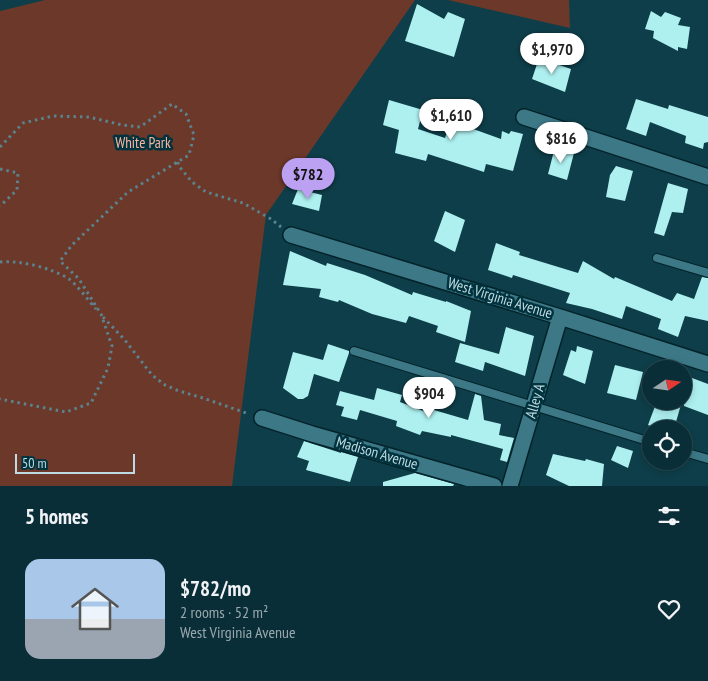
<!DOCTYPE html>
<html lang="en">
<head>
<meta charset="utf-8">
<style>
	:root { --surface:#0a2e37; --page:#183a42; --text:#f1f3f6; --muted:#99a8ad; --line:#2a4a52; --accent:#bca0f2 }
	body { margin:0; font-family:"PT Sans Narrow",sans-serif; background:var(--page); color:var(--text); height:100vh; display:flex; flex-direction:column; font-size:19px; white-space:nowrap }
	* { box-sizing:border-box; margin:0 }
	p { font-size:16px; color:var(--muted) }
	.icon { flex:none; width:28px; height:28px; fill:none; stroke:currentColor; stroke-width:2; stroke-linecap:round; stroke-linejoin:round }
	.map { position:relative; height:486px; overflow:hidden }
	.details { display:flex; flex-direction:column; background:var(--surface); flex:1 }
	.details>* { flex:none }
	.needle { width:32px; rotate:77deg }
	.buttons { position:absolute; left:642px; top:360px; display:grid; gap:10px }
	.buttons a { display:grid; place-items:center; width:50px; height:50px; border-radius:50%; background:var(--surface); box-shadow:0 2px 8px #0003,0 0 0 1px var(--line); font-size:25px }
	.scale { position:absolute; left:15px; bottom:12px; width:120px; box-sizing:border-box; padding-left:5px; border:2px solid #bedbe3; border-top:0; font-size:14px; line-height:18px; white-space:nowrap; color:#bedbe3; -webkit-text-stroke:4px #00333e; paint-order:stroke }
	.price { position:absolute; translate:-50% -42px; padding:0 11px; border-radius:18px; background:#fff; color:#222; font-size:16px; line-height:32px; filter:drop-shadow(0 1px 2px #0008) }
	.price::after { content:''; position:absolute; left:50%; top:30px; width:15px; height:11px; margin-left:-8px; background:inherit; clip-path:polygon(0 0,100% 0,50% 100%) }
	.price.current { background:var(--accent); color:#111 }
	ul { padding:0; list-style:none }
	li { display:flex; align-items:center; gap:15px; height:125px; padding:0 25px }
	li+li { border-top:1px solid var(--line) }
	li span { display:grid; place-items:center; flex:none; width:140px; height:100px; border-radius:15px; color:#555 }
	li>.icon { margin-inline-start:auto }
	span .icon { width:60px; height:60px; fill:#fffc; stroke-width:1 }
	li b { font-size:21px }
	h2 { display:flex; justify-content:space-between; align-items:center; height:60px; padding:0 25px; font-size:21px }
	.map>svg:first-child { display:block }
	.green { fill:#6b3829 }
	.building { fill:#aef0f0 }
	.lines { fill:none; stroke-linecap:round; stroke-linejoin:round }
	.lane-casing { stroke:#03232a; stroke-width:10 }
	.street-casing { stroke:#03232a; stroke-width:18 }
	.path { stroke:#5c838d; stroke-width:3; stroke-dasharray:2.5 4; stroke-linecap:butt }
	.lane { stroke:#3d7887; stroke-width:8 }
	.street { stroke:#3d7887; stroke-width:15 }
	.labels { text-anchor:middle; stroke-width:5; stroke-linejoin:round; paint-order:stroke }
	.park-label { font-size:15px; fill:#fcb49f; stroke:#00333e }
	.street-label { font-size:15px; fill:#bedbe3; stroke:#00333e }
</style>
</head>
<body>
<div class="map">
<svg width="708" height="486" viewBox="0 0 708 486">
	<rect width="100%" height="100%" fill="#0e3e49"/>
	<path class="green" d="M45 0H415L266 215 232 486H0V11Z
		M448 0H569L570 28Z"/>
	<path class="building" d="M417 4 444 19 448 12 465 19 454 57 405 41Z
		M651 11 661 17 665 12 681 18 678 25 690 27 687 49 678 47V51L653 38 654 31 645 29Z
		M539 58 571 69 565 92 532 79Z
		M636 99 668 109 669 105 708 117V142L704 143 703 149 685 143 686 136 650 122 646 136 626 129Z
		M389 100 423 110 418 129 445 138 451 121 501 139 502 131 509 134 511 131 523 134 513 171 486 164 484 172 428 154 426 161 395 153 399 130 383 125Z
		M555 147 574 153 567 180 548 174Z
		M616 166 633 171 625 201 606 197 610 175Z
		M668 183 688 189 683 213 672 212 664 236 654 233Z
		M298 189 322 195 319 211 292 204Z
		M445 211 465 220 455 252 434 241Z
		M496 243 520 252 519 255 578 273 583 261 614 279 615 277 672 301 677 293 694 299 702 277 708 278V321L685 316 678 337 658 329 661 319 626 306 622 319 592 309 566 303 570 293 513 275 512 278 488 270Z
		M290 251 326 266 327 263 365 275 412 295 413 292 446 302V301L471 311 465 342 436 332 438 326 409 316 406 323 372 314 339 300 338 302 319 297 321 289 283 285Z
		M506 327 534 336 525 376 485 362 483 371 455 362 460 343 499 354Z
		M328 344 349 351V353L339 382 314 374 308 396 303 399H298L283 388 293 352 323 360Z
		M577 346 593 351 585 384 563 375 571 350 576 352Z
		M615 365 643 372 636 400 607 393Z
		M684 375 708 384V415L684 406Z
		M377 388 402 395 400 402 431 414 434 410 468 420 475 394 481 396 484 420 501 424 499 435 514 438 507 462 500 460 503 449 451 435V437L422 431 420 435 396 426 397 421 360 410 357 420 341 416 344 407 336 405 340 391 374 400Z
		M657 401H682L674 429H659L648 425Z
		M304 441 341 453V452L358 457 350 482 306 470 309 461 297 457Z
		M617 446 633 451 628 468 611 460Z
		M553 454 585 461 586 459 604 464 602 486H569L546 475Z
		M415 473 454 484 453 486H383V482Z"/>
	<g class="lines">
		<g class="lane-casing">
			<path id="lane" d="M657 258 708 273
				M354 351 651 442
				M684 452 708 459"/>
		</g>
		<g class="street-casing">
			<path id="street" d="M524 117 708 177
				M291 235 560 317 708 364
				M262 418 312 434 494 486
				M510 486 560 317"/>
		</g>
		<path class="path" d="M0 147 23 123 53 116 89 117 122 125 140 127 172 104 186 114 194 135 189 155 128 192 72 245 60 261 79 279 101 314 112 346 108 368 91 403 66 412 0 399
			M178 162V165L192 182 206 192 243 203 271 219 281 227
			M0 169 18 173 17 190 0 206
			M0 262C20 260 52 268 69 279 77 285 89 301 96 309
			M103 317 124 339 152 375 165 385 179 391 203 398 249 414"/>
		<use href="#lane" class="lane"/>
		<use href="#street" class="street"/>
	</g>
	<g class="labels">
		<g class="park-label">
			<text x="143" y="148">White Park</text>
		</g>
		<g class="street-label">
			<text transform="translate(500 298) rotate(17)" y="5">West Virginia Avenue</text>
			<text transform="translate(535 401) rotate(-74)" y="5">Alley A</text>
			<text transform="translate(377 453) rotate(16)" y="5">Madison Avenue</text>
		</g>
	</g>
</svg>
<div class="buttons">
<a><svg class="needle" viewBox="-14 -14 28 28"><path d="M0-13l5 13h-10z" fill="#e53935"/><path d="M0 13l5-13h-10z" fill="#99a8ad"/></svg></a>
<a><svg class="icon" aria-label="locate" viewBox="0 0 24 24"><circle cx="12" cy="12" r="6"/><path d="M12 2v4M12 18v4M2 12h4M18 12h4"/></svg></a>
</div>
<div class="scale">50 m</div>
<b class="price" style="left:552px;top:75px">$1,970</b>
<b class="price" style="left:451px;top:141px">$1,610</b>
<b class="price" style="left:561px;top:164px">$816</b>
<b class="price current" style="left:308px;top:200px">$782</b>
<b class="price" style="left:429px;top:419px">$904</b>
</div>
<section class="details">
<h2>5 homes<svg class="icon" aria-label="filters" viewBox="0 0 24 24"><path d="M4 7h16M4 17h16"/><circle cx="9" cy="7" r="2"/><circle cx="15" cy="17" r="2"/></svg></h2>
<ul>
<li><span style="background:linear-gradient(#a9c7e8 60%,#9aa5b1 0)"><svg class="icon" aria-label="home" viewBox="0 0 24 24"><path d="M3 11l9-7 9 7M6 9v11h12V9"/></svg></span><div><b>$782/mo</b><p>2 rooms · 52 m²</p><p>West Virginia Avenue</p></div><svg class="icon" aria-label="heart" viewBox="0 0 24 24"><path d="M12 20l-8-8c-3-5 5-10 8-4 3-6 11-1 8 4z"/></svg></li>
</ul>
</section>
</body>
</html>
